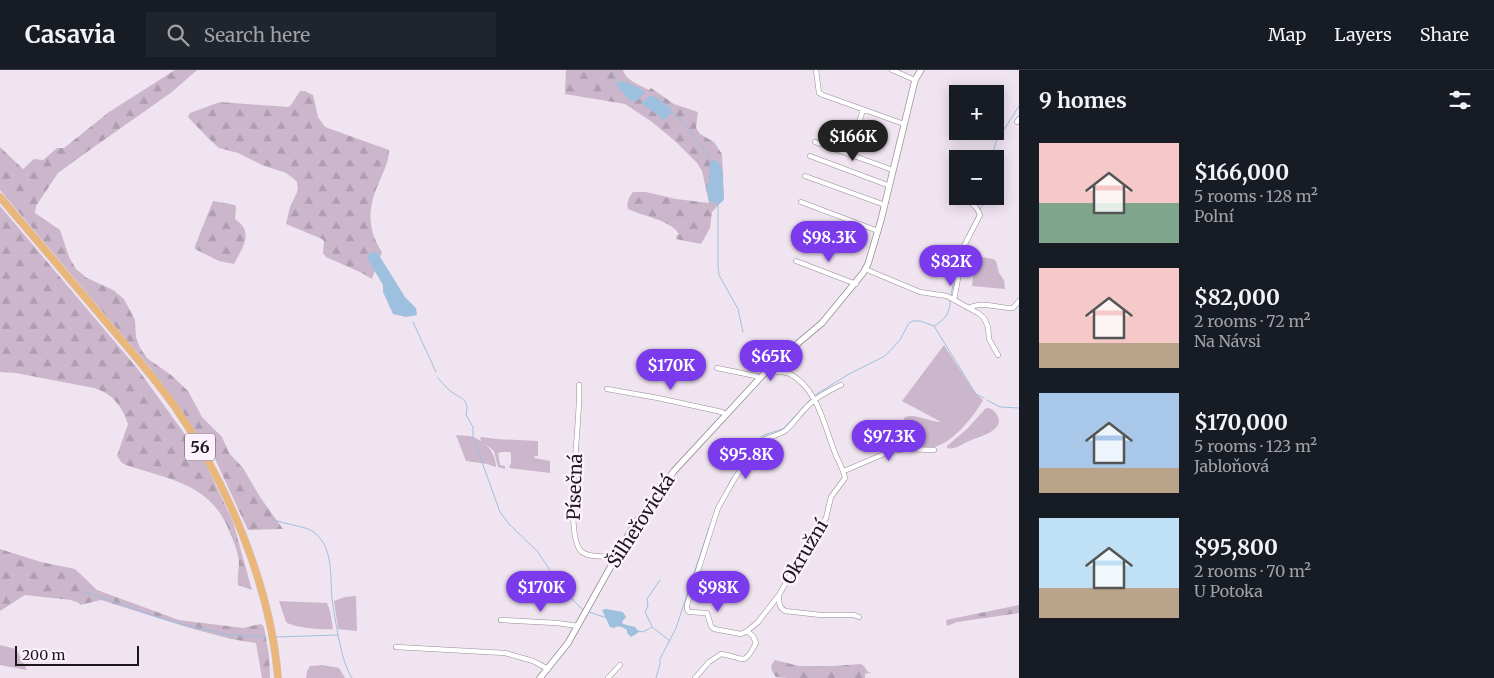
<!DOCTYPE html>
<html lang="en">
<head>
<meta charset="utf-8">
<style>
	:root { --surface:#171b24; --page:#20242c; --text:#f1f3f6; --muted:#9ea1a6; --line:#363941; --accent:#7c3aed }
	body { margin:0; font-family:Merriweather,serif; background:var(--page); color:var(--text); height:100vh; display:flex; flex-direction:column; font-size:19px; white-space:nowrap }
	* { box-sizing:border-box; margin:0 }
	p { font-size:16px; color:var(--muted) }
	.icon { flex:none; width:28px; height:28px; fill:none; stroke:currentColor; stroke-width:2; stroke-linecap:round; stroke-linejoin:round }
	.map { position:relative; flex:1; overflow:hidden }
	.side { display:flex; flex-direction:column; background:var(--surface); width:475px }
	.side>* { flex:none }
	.controls { position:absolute; left:949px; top:15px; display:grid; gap:10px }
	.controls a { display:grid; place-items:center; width:55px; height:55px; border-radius:0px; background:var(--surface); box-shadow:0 2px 12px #0003; font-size:25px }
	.scale { position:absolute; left:15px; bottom:12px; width:124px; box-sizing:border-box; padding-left:5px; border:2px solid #1c181c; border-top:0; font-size:14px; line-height:18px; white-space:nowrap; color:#1c181c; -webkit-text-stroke:4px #fdf1fe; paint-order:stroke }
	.price { position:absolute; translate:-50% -42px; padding:0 11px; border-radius:18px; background:var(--accent); color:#fff; font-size:16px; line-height:32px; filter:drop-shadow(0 1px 2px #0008) }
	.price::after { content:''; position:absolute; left:50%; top:30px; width:15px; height:11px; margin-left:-8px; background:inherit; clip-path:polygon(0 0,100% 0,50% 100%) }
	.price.selected { background:#222; color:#fff }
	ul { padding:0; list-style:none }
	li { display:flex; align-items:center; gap:15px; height:125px; padding:0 20px }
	li span { display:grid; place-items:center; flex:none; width:140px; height:100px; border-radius:0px; color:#555 }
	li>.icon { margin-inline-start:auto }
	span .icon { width:60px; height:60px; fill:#fffc; stroke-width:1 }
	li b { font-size:21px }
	h2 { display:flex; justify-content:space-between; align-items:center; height:60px; padding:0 20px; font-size:21px }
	header { display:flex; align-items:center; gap:30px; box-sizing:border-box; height:70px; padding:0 25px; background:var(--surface); border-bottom:1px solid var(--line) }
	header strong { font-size:24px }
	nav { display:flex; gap:28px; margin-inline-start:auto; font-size:18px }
	.search { width:350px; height:45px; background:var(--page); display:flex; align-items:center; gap:12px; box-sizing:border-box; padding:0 18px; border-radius:0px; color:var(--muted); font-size:19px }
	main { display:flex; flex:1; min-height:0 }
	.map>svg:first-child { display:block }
	.green { fill:#cbb6cc }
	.forest { fill:url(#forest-firs) }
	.water { fill:#9dc0de }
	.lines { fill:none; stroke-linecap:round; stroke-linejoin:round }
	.stream { stroke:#9dc0de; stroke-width:1 }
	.minor-casing { stroke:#978c97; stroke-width:5.5 }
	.tertiary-casing { stroke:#978c97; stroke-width:7 }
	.primary-casing { stroke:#c9c8c9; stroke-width:8 }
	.minor { stroke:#fff; stroke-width:4.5 }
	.tertiary { stroke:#fff; stroke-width:5.5 }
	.primary { stroke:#ebb679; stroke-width:7 }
	.labels { text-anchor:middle; stroke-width:5; stroke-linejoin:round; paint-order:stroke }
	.shield { fill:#fdf1fe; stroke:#605960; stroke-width:1 }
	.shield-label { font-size:16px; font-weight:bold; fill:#1c181c }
	.street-label { font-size:18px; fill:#1c181c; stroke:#fdf1fe }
</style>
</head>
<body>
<header>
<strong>Casavia</strong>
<div class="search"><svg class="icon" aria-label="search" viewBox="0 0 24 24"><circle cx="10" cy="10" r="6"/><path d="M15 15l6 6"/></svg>Search here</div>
<nav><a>Map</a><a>Layers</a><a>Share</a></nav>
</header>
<main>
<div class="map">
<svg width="1019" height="608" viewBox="0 0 1019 608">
	<defs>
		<pattern id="forest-firs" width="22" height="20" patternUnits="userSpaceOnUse" patternTransform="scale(1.25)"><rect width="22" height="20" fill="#cbb6cc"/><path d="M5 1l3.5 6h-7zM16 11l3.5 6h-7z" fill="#ae9caf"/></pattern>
	</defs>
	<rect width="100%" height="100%" fill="#f0e4f0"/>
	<path class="green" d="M965 184 993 189 996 191 999 203 1004 210 1005 219 972 216 975 189 965 187Z
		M944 275 975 323 983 330C975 345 951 375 933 377 923 378 912 375 902 375L901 354 905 347C916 343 929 352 941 352L902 331Z
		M986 338C994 338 999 345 999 353 994 364 980 366 969 371 962 374 955 380 947 378V376L967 359Z
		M456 365C462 366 468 365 473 367 486 372 496 383 496 397L487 394 466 391Z
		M482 367 496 369 538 371V386H535L534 388 550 391V403L509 398 511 393V384L510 382H502L498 383 500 395 505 396V399L498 397 494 381 481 371 480 368Z
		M356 526 357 561 338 559 334 531 345 527Z
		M279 531 327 533 330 541 333 559C323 560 294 558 286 552Z
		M0 575 16 579 27 600 0 595Z
		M322 595 339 598 345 608H306L307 601 310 596Z"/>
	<path class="forest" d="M175 0H197L172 22 84 84 58 103 36 136 35 143 60 160 69 187 76 199 87 208 113 220 124 229 135 250 136 267 140 278 147 288 171 305 188 321 202 347 222 367 229 383 243 398 260 427 283 459 248 460 215 389 151 299 0 120V77L23 99 34 89 43 90 57 78H64L109 42Z
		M566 0H623C626 11 640 15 649 20L651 18 674 34 698 42 696 58 700 64 714 72 722 84 724 129 712 142 710 158 701 174 676 169 677 165 679 164C671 150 642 146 628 139 626 132 629 127 633 122H646L676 129 709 133 702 101 697 93 675 71 652 52 625 34 565 24Z
		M300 21H305L313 25 318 47 325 57 389 80C389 91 384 100 380 110 368 136 366 157 382 182L372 209 360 202 326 187 323 183 324 171 322 169 286 154 290 137 298 120 297 112 293 108 286 103 262 95 238 83 219 78 208 68 188 47 190 43 220 32 288 37 291 35Z
		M213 131 235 135 236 137 235 149C255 162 242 178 234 194L219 191 195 179V176Z
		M0 136 137 298 205 392 233 452 252 520 238 515C237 507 239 499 239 492 238 482 234 472 230 463 212 414 171 410 126 395L122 393 117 386 128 354C122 336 112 323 94 318L16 303 0 302Z
		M0 479 41 492 75 499 97 520 179 550 243 558 261 554 264 557 269 586 270 608H262L256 573 231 569 190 558 101 530 80 535 79 533 71 530 25 525 0 541Z
		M1019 535V543L957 552 947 556 946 550Z
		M775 590 799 596H833L861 594 864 596 868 602H872L865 604V608H788L776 607C771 600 769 597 775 590Z"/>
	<path class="water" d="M621 11 638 17 645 22 638 30 634 32 627 28 617 16 616 14Z
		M649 26 656 27 671 38V43L664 50 641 33Z
		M712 90 717 91 722 98 724 129 722 132 718 134 709 131 706 118 709 110 710 92Z
		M371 182H377L405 227 416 238 417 245 406 247 393 244 383 222V215L367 188Z
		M606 539 623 542 626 547 622 552 623 554 635 557 639 562 631 567 627 563V560C622 557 619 555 614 558L610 557 602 540Z"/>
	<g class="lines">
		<path class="stream" d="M612 0 617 13
			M670 42 681 49 713 91
			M991 89 996 72 1019 36
			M718 134V196L719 205 738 239 743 262
			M980 139 990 126
			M967 165 978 144
			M951 225 960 180 962 175
			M413 252 436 302
			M934 256 976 324 984 328
			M437 307C441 311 445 316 449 320 460 329 470 328 466 345L473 357V367L500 442 509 454 538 482 563 520 583 540
			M815 325 849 304 885 286 900 270 909 253 913 251H920L934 256C944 250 951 243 950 230
			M987 330 1000 337 1019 338
			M744 390 758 370 764 365 783 359 811 329
			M719 433 732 408
			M272 449C283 454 304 456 312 461 334 475 330 507 332 529 335 548 341 593 352 608
			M85 522 166 550 228 565 266 567
			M589 542 607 548
			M652 556 645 542 648 536 647 529 660 510
			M638 561 643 562 652 557 670 571
			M277 567 338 565
			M656 608 660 594V589L676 558 709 458"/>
		<g class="minor-casing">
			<path id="minor" d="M816 0 819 23 823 25 904 54
				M892 0 915 10
				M1017 52 1019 49
				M853 71 863 40
				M815 72 893 100
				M810 86 890 116
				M805 106 885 135
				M801 132 878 161
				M796 191 856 214
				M865 199 920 222 947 226 978 243 984 248 988 257 989 269 998 285
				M954 230 964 176 980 145C976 134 967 128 956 132
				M969 238C983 230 999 239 1013 238L1019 231
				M717 298 756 306 759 309
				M768 300C775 303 784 301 790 304 818 319 824 355 835 383 838 391 843 398 845 408L831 427 826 448 810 475 805 479 779 525 758 552 747 561 741 564 714 559 711 556 707 543 689 542 687 539V535L718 438 735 408 758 374C766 366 777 367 786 360 793 354 798 346 805 339 814 328 828 321 841 315
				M579 315C582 344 562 467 582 482 590 488 606 486 616 487
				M607 319 658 328 722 342 726 345
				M844 401 891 381 905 379 934 380
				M779 526C779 533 779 537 785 541L821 545H854L859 547
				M501 550 557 553 578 556
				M396 577 505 583 533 591 548 599
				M608 608 620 595
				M695 608 709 592 721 584C744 587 743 598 756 573L753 566 747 561"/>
		</g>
		<g class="tertiary-casing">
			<path id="tertiary" d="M540 608 568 573 634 455 674 401 772 295 822 253 863 203 868 194 881 150 915 10 921 0"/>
		</g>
		<g class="primary-casing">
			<path id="primary" d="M0 127C32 165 64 202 96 240 123 272 151 303 175 337 227 412 271 517 278 608"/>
		</g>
		<use href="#minor" class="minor"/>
		<use href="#tertiary" class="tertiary"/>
		<use href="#primary" class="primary"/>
	</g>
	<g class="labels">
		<rect class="shield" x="185" y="363.5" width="30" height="27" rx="4"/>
		<g class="shield-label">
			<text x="200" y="383">56</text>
		</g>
		<g class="street-label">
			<text transform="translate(575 417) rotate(-88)" y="6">Písečná</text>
			<text transform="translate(641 451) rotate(-57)" y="6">Šilheřovická</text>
			<text transform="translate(805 482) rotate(-59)" y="6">Okružní</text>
		</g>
	</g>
</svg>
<div class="controls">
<a>+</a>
<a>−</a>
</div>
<div class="scale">200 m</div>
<b class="price selected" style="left:853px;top:92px">$166K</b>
<b class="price" style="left:829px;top:193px">$98.3K</b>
<b class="price" style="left:951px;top:217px">$82K</b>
<b class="price" style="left:771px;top:312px">$65K</b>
<b class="price" style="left:671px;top:321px">$170K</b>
<b class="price" style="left:889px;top:392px">$97.3K</b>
<b class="price" style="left:746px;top:410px">$95.8K</b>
<b class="price" style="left:541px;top:543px">$170K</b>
<b class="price" style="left:718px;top:543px">$98K</b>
</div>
<section class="side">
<h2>9 homes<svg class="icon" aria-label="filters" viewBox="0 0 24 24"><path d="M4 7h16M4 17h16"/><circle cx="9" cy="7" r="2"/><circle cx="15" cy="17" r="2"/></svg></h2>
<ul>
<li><span style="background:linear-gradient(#f6c9c9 60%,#7fa58c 0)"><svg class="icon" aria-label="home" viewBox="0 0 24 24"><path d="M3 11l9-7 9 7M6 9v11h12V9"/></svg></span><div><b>$166,000</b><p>5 rooms · 128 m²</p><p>Polní</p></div></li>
<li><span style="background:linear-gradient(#f6c9c9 75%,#b9a48a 0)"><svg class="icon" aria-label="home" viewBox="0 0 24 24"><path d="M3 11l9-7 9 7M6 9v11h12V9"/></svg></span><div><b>$82,000</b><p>2 rooms · 72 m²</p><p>Na Návsi</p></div></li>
<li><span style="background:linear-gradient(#a9c7e8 75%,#b9a48a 0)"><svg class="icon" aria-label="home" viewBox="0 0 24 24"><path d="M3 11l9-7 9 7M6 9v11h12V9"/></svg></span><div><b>$170,000</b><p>5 rooms · 123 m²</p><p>Jabloňová</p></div></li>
<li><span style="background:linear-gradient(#bfe0f5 70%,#b9a48a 0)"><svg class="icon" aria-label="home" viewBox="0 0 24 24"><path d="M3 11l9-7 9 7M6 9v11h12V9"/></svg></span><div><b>$95,800</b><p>2 rooms · 70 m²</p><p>U Potoka</p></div></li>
</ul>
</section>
</main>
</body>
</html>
